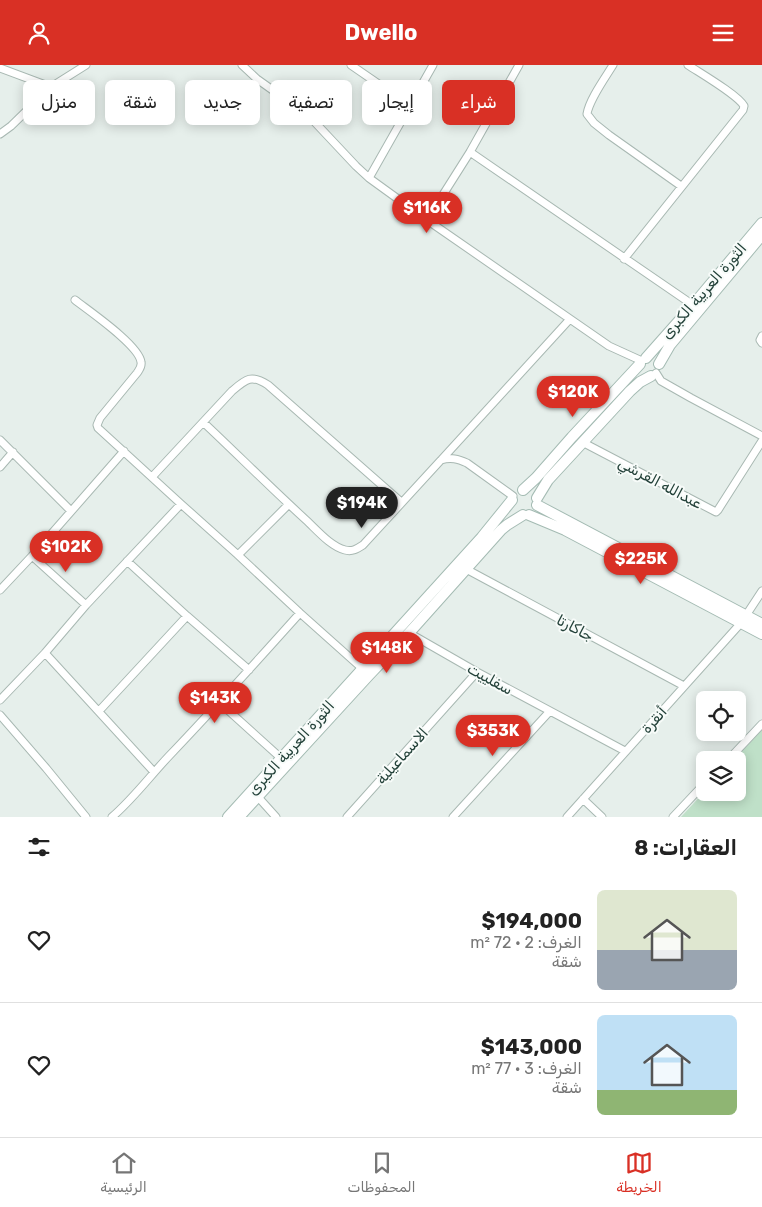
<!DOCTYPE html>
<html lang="ar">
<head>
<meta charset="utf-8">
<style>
	:root { --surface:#fff; --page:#f6f6f6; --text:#222; --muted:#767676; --line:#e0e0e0; --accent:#d93025 }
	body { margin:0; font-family:Rubik,Cairo,sans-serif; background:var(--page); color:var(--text); direction:rtl; height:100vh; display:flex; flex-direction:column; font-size:19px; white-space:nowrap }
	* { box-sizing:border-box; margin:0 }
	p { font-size:16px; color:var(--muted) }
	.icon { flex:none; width:28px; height:28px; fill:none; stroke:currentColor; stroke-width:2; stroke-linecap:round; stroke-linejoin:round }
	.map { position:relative; height:752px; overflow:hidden; direction:ltr }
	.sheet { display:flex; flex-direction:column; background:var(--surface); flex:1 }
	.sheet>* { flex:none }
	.guide { position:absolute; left:15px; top:15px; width:500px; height:45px; direction:rtl; display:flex; gap:10px }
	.buttons { position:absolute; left:696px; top:626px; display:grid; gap:10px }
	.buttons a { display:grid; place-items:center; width:50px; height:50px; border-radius:8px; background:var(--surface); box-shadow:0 2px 12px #0003; font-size:25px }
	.price { position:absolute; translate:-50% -42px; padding:0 11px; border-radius:18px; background:var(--accent); color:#fff; font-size:16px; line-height:32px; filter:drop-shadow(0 1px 2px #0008) }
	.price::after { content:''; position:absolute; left:50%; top:30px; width:15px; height:11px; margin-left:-8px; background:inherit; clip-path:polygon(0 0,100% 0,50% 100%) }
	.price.active { background:#222; color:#fff }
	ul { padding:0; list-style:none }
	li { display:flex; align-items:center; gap:15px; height:125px; padding:0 25px }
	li+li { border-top:1px solid var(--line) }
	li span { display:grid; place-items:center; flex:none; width:140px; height:100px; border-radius:8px; color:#555 }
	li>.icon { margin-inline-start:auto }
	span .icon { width:60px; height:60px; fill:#fffc; stroke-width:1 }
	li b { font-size:21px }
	h2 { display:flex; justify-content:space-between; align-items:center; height:60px; padding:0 25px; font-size:21px }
	.pill { padding:0 18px; border-radius:8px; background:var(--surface); box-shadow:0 2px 12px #0003; font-size:18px; line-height:45px }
	.pill.active { background:var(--accent); color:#fff }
	header { display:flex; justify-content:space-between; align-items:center; height:65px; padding:0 25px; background:var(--accent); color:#fff; font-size:22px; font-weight:700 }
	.dock { display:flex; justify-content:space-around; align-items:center; height:70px; border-top:1px solid var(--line); background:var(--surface); font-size:14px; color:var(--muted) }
	.dock a { display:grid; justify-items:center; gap:2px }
	.dock .active { color:var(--accent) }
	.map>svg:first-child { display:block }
	.green { fill:#bfe0c8 }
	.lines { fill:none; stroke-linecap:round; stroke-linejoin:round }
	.street-casing { stroke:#a8b8b2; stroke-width:9 }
	.secondary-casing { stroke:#a4bbb3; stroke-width:12 }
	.street { stroke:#fff; stroke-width:7 }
	.secondary { stroke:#fff; stroke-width:10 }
	.labels { text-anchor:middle; stroke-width:4; stroke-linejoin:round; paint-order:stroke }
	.street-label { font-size:15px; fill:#24423a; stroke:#f7fbf9 }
</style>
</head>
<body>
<header><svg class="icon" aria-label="menu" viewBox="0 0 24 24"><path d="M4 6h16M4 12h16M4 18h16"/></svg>Dwello<svg class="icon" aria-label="person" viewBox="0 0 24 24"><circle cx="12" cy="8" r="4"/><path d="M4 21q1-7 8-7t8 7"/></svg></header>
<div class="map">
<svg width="762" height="752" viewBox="0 0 762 752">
	<rect width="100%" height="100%" fill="#e6efeb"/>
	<path class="green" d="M762 665V752H681L705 726V728H738V695H734Z"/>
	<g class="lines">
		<g class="street-casing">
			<path id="street" d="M242 0 257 14 309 51 356 101 369 113 427 155 609 281 642 296
				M351 0 409 40
				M613 0C605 13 589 35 587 49L594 58 609 70 681 121
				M0 3 51 22
				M0 69 11 61 51 22 86 0
				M470 87 693 240
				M369 113 433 0
				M427 155 470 87 519 0
				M624 194 743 45 744 41C738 30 700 8 688 0
				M75 235C89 246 139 280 141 297 142 302 139 305 137 308L100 353 97 360 98 363 181 439 238 490 300 548 365 606
				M762 271 760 275 762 278
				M656 308 661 316 691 333 762 371
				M203 357C237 389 271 423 306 455 317 465 330 481 345 485 352 487 357 484 363 480L441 395C451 392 458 394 467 398L513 431
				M0 375 71 446
				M582 377 716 447 718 445 762 376
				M442 394 570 254
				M0 402 13 387
				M152 412 232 326C246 314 251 309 268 320L401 437
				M238 490 288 440
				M32 491 86 540
				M127 496 187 551 249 605
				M466 504 684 621
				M0 525 32 491 124 386
				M409 568 477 607 625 686
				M45 588 154 707
				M0 635 45 588 86 540 181 439
				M220 638 282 694
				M99 646 187 551
				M0 650 46 703 86 752
				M728 695 762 659
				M258 732 276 752
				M583 734 602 752
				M112 752C133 734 150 711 169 691 214 644 257 596 300 548
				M347 752 477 607
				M453 752 550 646
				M567 752 741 558 762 526
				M673 752 705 718"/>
		</g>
		<g class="secondary-casing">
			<path id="secondary" d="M646 293 693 240 762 158
				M659 299 670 280 762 170
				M523 425 536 413 572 372 640 299
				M537 433 548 415 630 326 640 317 651 311
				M537 440 762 559
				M529 450 565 465 762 569
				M228 752 482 472 512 435
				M239 752 369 610 409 568 501 465 507 460 523 450"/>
		</g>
		<use href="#street" class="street"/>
		<use href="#secondary" class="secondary"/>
	</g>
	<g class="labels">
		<g class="street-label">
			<text transform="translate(704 226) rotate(-49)" y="5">الثورة العربية الكبرى</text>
			<text transform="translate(660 418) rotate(28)" y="5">عبدالله القرشي</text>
			<text transform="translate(575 563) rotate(28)" y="5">جاكارتا</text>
			<text transform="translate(490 614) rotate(29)" y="5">سفلييت</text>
			<text transform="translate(654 655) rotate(-48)" y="5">أنقرة</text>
			<text transform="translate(291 683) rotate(-48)" y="5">الثورة العربية الكبرى</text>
			<text transform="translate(402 691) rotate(-48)" y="5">الاسماعيلية</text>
		</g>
	</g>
</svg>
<div class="buttons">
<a><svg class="icon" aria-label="locate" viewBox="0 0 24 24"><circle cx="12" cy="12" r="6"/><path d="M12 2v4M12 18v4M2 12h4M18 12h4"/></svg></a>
<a><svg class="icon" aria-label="layers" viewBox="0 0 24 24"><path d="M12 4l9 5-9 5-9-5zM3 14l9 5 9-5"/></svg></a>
</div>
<b class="price" style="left:427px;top:169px">$116K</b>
<b class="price" style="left:573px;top:353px">$120K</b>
<b class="price active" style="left:362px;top:464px">$194K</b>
<b class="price" style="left:66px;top:508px">$102K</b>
<b class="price" style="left:641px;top:520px">$225K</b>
<b class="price" style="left:387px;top:609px">$148K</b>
<b class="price" style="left:215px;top:659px">$143K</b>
<b class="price" style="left:493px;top:692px">$353K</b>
<div class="guide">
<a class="pill active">شراء</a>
<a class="pill">إيجار</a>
<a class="pill">تصفية</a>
<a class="pill">جديد</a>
<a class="pill">شقة</a>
<a class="pill">منزل</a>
</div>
</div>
<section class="sheet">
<h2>العقارات: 8<svg class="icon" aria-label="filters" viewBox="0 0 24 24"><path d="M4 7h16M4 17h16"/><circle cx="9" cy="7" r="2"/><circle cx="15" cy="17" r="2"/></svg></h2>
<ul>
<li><span style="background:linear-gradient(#dfe7d0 60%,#9aa5b1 0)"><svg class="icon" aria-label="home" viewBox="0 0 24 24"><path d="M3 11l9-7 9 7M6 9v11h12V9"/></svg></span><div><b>$194,000</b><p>الغرف: 2 · 72 m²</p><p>شقة</p></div><svg class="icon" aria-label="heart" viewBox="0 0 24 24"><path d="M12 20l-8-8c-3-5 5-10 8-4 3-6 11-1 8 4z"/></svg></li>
<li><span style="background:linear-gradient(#bfe0f5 75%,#8fb573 0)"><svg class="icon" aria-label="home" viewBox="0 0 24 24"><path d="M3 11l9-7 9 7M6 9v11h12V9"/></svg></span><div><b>$143,000</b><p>الغرف: 3 · 77 m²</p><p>شقة</p></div><svg class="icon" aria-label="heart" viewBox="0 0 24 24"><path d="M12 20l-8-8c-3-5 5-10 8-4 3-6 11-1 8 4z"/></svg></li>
</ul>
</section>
<nav class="dock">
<a class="active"><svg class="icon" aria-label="map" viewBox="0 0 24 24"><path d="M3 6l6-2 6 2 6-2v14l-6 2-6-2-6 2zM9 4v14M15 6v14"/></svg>الخريطة</a>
<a><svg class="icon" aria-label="saved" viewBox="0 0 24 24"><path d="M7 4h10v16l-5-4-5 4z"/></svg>المحفوظات</a>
<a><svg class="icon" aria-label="home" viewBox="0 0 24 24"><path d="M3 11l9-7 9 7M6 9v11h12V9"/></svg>الرئيسية</a>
</nav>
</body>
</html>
